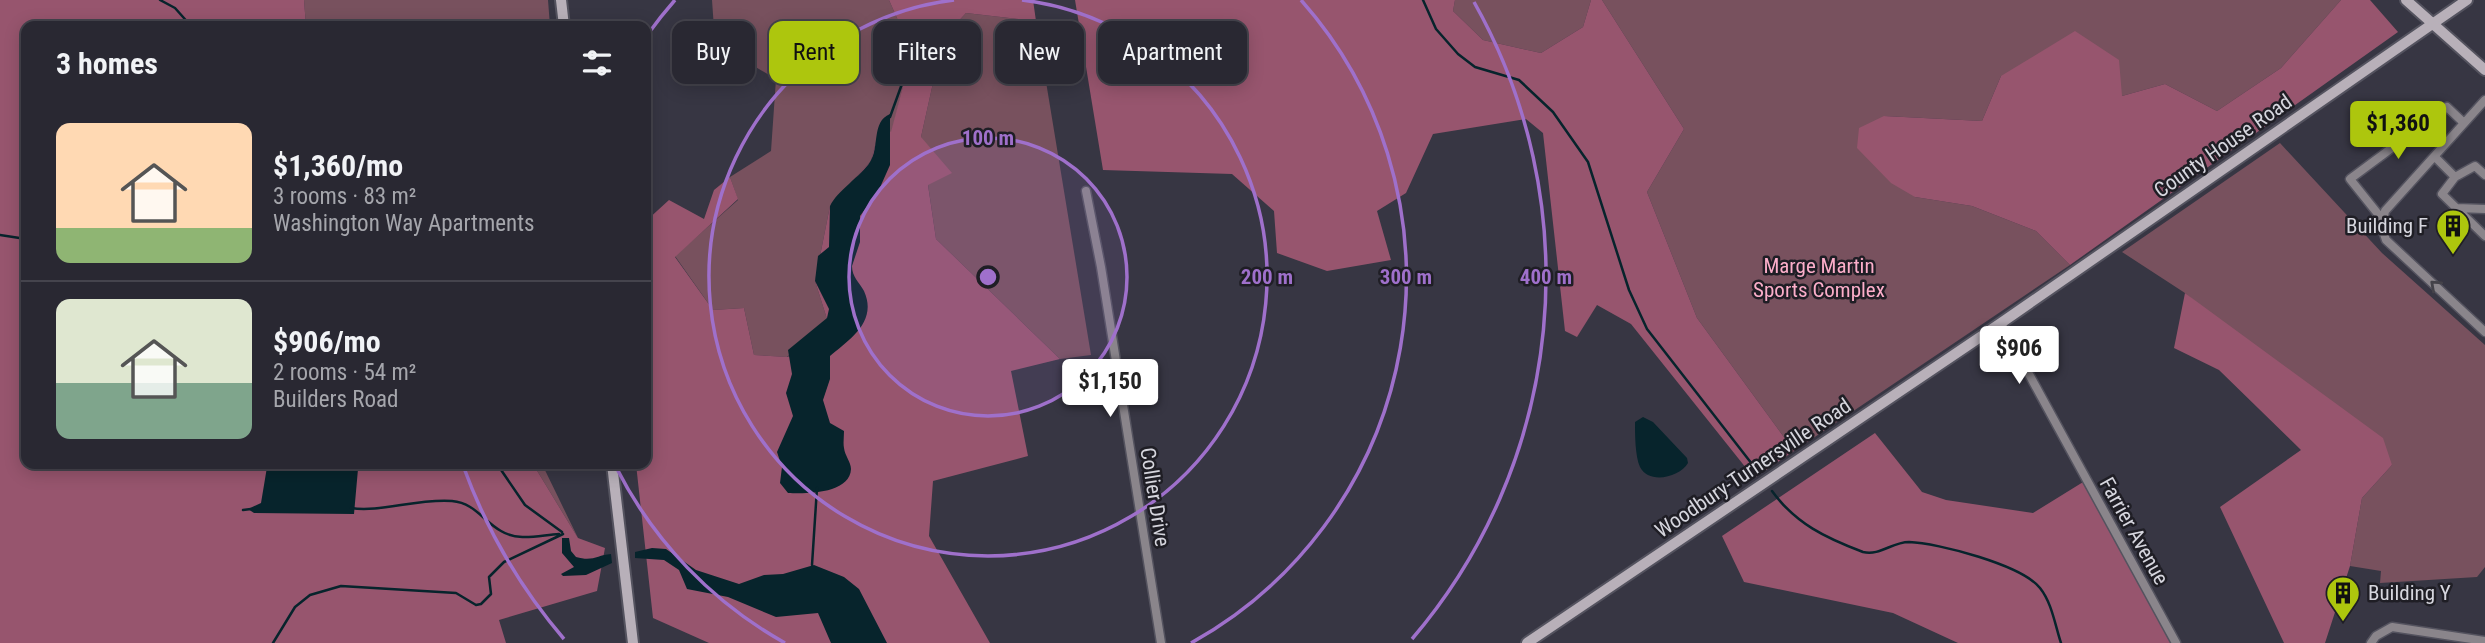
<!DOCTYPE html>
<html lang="en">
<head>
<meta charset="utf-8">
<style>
	:root { --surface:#292832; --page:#35343e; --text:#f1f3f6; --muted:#a5a6ac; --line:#45444d; --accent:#adc60d }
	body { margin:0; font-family:"Roboto Condensed",sans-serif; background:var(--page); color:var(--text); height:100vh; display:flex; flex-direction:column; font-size:26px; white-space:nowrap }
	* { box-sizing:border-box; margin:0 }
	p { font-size:23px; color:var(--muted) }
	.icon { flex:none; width:38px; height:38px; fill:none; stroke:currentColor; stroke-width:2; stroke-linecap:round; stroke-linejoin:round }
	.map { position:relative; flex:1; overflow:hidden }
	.panel { position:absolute; left:21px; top:21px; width:630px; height:448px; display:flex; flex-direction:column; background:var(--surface); border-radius:14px; box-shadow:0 4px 18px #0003,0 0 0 2px var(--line) }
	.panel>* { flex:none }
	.top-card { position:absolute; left:672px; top:21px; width:665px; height:63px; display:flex; gap:14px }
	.price { position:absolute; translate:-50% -60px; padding:0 16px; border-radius:7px; background:#fff; color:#222; font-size:23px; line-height:46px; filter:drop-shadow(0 2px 4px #0008) }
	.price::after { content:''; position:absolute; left:50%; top:42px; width:21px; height:16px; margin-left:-10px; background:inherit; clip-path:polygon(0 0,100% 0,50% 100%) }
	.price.on { background:var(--accent); color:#111 }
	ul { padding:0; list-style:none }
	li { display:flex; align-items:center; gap:21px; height:175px; padding:0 35px }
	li+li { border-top:2px solid var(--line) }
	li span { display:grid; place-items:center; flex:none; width:196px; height:140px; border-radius:14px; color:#555 }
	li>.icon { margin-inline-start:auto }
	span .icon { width:84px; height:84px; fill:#fffc; stroke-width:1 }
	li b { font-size:30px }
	h2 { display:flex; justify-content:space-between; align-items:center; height:84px; padding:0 35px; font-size:30px }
	.chip { padding:0 24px; border-radius:14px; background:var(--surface); box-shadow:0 4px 18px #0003,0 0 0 2px var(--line); font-size:24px; line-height:63px }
	.chip.on { background:var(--accent); color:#111 }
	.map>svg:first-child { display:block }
	.green { fill:#78515e }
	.forest { fill:#97556e }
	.water { fill:#07242c }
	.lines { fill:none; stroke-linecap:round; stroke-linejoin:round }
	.stream { stroke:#07242c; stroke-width:2.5 }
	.street-casing { stroke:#54535f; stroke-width:11 }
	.secondary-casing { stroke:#54535f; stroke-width:14 }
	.street { stroke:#8a858b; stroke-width:8 }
	.secondary { stroke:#b8b0b9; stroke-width:10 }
	.oneway { stroke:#444249 }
	.ring { fill:none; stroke:#9f70cb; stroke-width:3.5 }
	.labels { text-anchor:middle; stroke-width:5; stroke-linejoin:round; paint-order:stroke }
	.street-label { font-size:21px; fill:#d6d6de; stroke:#1f1e25 }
	.poi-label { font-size:21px; fill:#d6d6de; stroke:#1f1e25; text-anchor:end }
	.park-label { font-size:21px; fill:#fcaeca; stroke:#1f1e25 }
	.centre { fill:#9f70cb; stroke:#1f1e25; stroke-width:3.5 }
	.ring-label { font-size:21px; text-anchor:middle; font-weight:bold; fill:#9f70cb; stroke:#1f1e25; stroke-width:5; stroke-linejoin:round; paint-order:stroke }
</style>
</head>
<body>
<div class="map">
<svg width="2485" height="643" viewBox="0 0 2485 643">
	<rect width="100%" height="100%" fill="#373643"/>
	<path class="green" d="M304 0H548L550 26H306Z
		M712 0H889L912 52 891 135 881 123 871 161 830 206 815 281 827 319 787 357 754 355 744 308 713 310 675 256 738 200 730 177 771 151 776 79 715 43Z
		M1455 0H1591L1583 27 1541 53 1483 40 1453 11Z
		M1602 0H2341L2281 68 2217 111 2165 84 2122 96 2001 76 1982 121 1884 116 1915 197 1972 206 2036 231 2070 265 1794 451 1697 318 1647 192 1684 129Z
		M966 13 1036 21 1091 355 1060 359 936 239 921 137 943 38Z
		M2280 143 2382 253 2485 345V567L2477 577 2380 583 2381 571 2350 566 2362 498 2392 465 2185 293 2122 252Z
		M533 464H542L578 538Z"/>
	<path class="forest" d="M0 0H304L306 26H26V464H533L578 538 605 548 597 591 499 620 506 643H0Z
		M889 0H1033L1036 21 966 13 943 38 921 137 952 173 928 185 936 239 1060 359 1011 371 1028 456 933 481 929 536 990 643H709L653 618 636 464H646V221L669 200 704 219 714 190 730 177 738 199 675 257 713 310 744 308 754 355 788 357 827 319 815 281 830 206 871 161 881 123 891 132 912 52Z
		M1075 0H1455L1453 11 1483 40 1541 53 1583 27 1591 0H1602L1684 129 1647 192 1697 318 1794 451 1754 478 1631 324 1597 305 1577 337 1565 331 1543 133 1526 119 1433 134 1406 193 1377 211 1391 260 1327 271 1277 253 1274 211 1232 174 1103 170Z
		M2341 0H2370L2398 32 2070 265 2036 231 1972 206 1915 197 1891 183 1857 148 1859 128 1884 116 1982 121 2001 76 2075 31 2119 60 2122 96 2165 84 2217 111 2281 68Z
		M2185 293 2383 438 2392 465 2362 498 2350 566 2325 643H2284L2220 507 2301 450 2219 370 2174 348Z
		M1875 433 1922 492 1946 500 2033 513 2088 479 2176 643H1958L1893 613 1744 582 1722 536Z"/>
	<path class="water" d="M890 114V165L878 192 860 216V242L852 266C852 277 859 282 864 291 878 322 849 340 830 356V379L823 400 830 423 844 431C844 437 843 443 844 448 845 456 851 462 851 469 850 494 805 494 788 493L780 483 782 467 777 452 793 416 786 393 792 374 788 350 827 318 829 309 815 281 818 256 829 247 830 206C837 191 861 176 870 162 880 147 871 122 890 114Z
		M1643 417 1653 422 1687 458 1688 463C1680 477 1649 485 1640 467 1635 456 1635 434 1635 422Z
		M275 464H344L358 469 354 514 254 513 248 509 261 503 267 467Z
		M562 538H569L571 551 576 557C593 562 597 555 611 554L612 563 586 575 563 576 561 574 574 567 562 553Z
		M652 548 666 549 696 570 739 584 764 575 783 574 814 565 844 577 859 589 887 643H831L818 613 776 617 728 597 687 589 679 570 664 560 635 558V552Z"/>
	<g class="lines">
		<path class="stream" d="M160 0 175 8 191 26
			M1423 0 1436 29 1458 54 1475 67 1519 80 1553 112 1588 162 1629 290 1647 329 1759 473
			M890 117 907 70 909 53
			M0 235 26 239
			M497 464 525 505 562 532
			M1772 491C1796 524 1826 538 1863 552 1880 556 1892 542 1909 542 1938 543 2022 565 2040 588 2052 603 2055 625 2061 643
			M351 508C379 513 418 498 452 501 475 503 483 521 501 531 519 542 540 535 559 534
			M243 510 251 509
			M812 565 817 488
			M273 643 295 607 310 595 341 586 456 593 476 605 481 604 491 594 489 577 504 562 563 534"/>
		<g class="street-casing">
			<path id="street" d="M2485 100 2385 211 2382 228 2386 240 2485 332
				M2435 157 2455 177
				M2485 175 2475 166 2455 177 2442 194 2485 236
				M1086 191 1101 267 1161 643
				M2456 208 2485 209
				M2382 219 2350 179 2447 107 2464 123
				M2001 323 2176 643
				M2371 643 2376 636 2392 627 2485 641"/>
		</g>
		<g class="secondary-casing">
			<path id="secondary" d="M561 0 564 26
				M2406 0 2485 70
				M612 464 633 643
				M1527 643 2001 323 2467 0"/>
		</g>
		<use href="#street" class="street"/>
		<use href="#secondary" class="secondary"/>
	</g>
	<defs><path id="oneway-chevron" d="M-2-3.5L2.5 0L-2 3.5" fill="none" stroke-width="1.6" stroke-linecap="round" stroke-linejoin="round" transform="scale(1.75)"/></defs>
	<use class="oneway" href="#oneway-chevron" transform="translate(2435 285) rotate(-138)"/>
	<circle cx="988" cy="277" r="139" fill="#9f70cb" fill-opacity=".12"/>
	<g class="ring">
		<circle cx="988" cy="277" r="139"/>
		<path d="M1022 0A279 279 0 1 1 954 0"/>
		<path d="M785 643A418 418 0 0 1 616 467M648 34A418 418 0 0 1 675 0M1301 0A418 418 0 0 1 1191 643"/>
		<path d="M564 639A558 558 0 0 1 464 468M1474 2A558 558 0 0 1 1412 639"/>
	</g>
	<defs>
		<g id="building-pin" transform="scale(1.75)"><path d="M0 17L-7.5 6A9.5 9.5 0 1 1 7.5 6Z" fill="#adc60d" stroke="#1f1e25"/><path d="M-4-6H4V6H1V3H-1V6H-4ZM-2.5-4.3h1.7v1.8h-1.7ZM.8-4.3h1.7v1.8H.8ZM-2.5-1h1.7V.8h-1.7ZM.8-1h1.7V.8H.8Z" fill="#111"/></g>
	</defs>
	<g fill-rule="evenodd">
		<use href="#building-pin" x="2453" y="226"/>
		<use href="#building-pin" x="2343" y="593"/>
	</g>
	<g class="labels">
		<g class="street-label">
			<text transform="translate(2223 146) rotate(-35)" y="7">County House Road</text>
			<text transform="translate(1753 468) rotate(-34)" y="7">Woodbury-Turnersville Road</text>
			<text transform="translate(1155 497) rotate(81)" y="7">Collier Drive</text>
			<text transform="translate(2134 531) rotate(61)" y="7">Farrier Avenue</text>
		</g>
		<g class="poi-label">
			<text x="2428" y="233">Building F</text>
			<text x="2368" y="600" text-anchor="start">Building Y</text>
		</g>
		<g class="park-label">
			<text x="1819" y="273">Marge Martin<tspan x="1819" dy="24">Sports Complex</tspan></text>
		</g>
	</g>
	<circle cx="988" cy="277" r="10" class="centre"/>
	<g class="ring-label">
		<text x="988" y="145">100 m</text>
		<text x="1267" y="284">200 m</text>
		<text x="1406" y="284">300 m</text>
		<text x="1546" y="284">400 m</text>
	</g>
</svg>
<b class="price on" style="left:2398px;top:161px">$1,360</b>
<b class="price" style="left:2019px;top:386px">$906</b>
<b class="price" style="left:1110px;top:419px">$1,150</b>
<div class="top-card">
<a class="chip">Buy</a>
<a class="chip on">Rent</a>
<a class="chip">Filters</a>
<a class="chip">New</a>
<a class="chip">Apartment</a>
</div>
<section class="panel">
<h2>3 homes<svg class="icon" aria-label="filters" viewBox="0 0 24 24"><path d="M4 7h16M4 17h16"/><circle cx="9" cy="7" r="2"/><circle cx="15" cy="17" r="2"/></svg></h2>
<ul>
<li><span style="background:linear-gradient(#ffd9b3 75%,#8fb573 0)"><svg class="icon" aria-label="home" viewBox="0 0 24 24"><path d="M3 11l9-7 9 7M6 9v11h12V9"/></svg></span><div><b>$1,360/mo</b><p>3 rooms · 83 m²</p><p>Washington Way Apartments</p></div></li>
<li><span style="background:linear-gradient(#dfe7d0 60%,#7fa58c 0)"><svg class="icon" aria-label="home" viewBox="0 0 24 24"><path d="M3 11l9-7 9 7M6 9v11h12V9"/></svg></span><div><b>$906/mo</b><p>2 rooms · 54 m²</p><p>Builders Road</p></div></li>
</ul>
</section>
</div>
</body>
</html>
